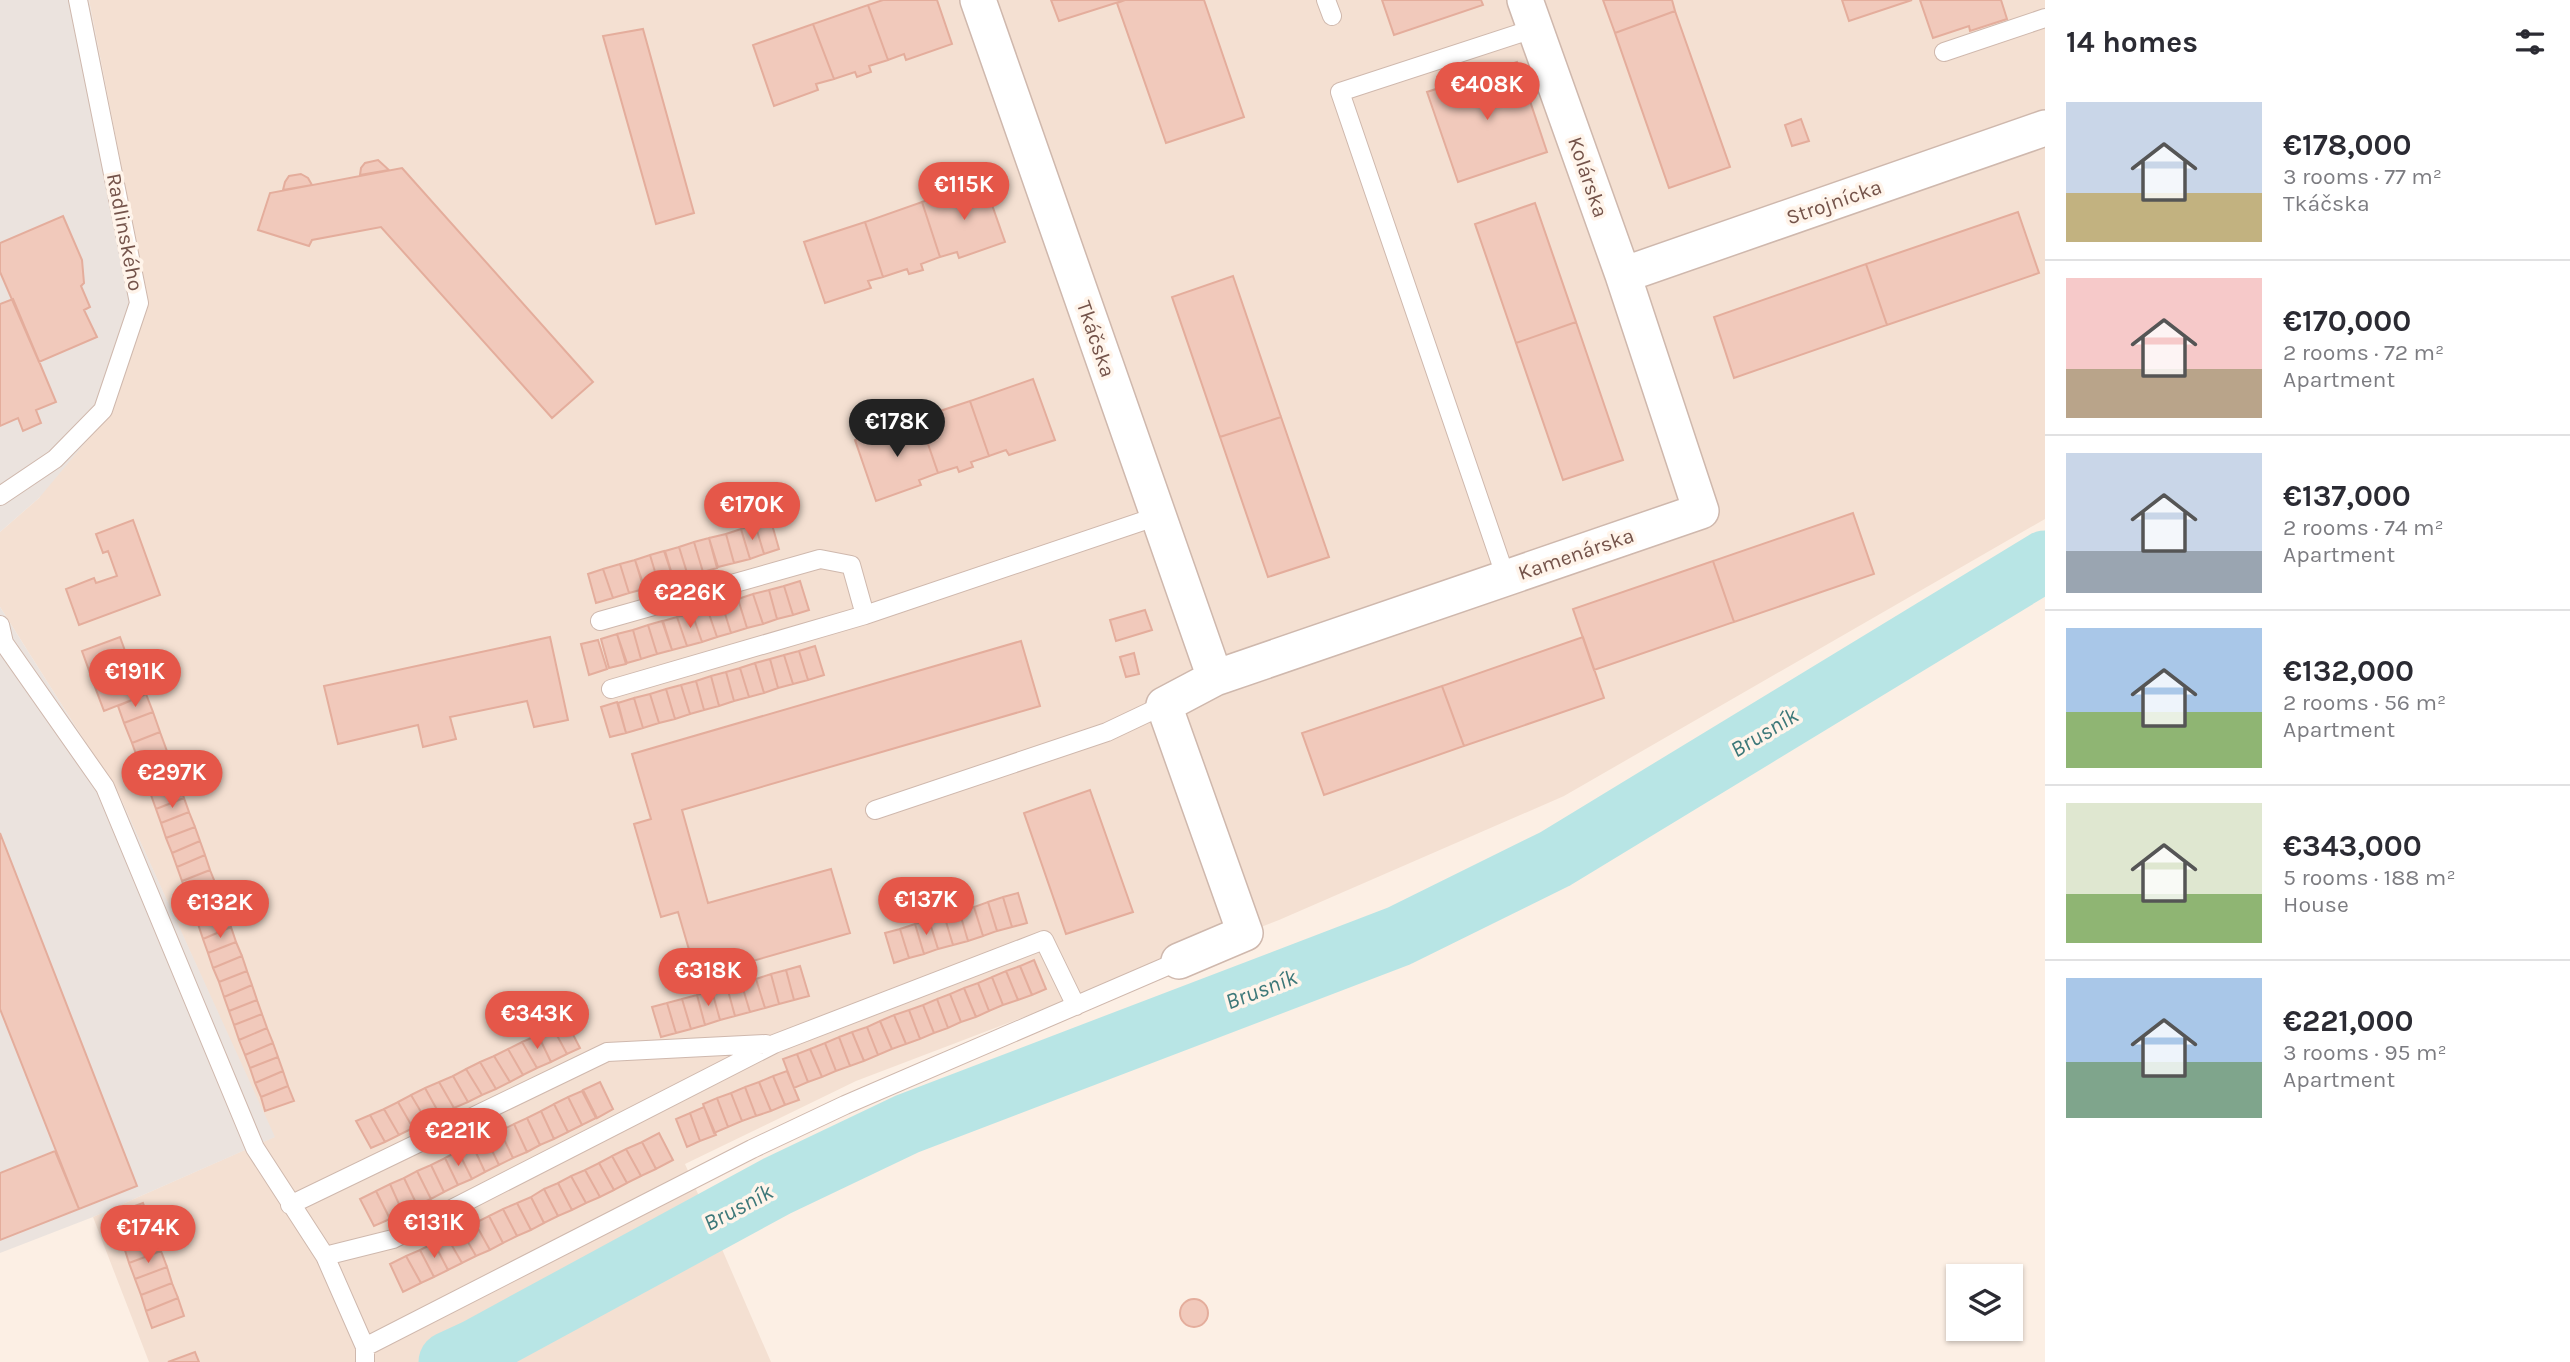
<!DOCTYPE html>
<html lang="en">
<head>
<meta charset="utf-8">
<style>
	:root { --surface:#fff; --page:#f7f7f7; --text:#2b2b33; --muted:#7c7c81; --line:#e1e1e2; --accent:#e55749 }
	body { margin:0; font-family:Karla,sans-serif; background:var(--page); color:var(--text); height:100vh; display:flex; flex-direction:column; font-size:26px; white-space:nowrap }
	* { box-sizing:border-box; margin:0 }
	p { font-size:23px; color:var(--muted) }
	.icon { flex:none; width:38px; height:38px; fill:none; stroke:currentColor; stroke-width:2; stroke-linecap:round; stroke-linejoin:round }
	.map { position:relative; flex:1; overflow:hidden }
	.side { display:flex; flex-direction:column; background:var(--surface); width:525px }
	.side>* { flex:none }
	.fabs { position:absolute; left:1946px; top:1264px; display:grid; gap:14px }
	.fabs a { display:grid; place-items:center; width:77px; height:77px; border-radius:0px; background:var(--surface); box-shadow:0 2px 5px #0004; font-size:35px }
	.price { position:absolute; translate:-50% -60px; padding:0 16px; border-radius:24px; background:var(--accent); color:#fff; font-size:23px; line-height:46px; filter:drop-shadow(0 2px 4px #0008) }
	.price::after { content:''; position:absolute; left:50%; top:42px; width:21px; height:16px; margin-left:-10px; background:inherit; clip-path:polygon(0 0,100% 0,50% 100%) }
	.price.current { background:#222; color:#fff }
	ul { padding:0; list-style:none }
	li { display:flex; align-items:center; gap:21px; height:175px; padding:0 21px }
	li+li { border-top:2px solid var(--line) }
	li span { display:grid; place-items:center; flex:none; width:196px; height:140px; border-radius:0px; color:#555 }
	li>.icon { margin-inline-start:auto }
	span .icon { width:84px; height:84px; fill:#fffc; stroke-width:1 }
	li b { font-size:30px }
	h2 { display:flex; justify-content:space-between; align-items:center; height:84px; padding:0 21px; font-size:30px }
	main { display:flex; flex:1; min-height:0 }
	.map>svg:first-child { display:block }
	.residential { fill:#f4e0d2 }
	.industrial { fill:#ebe3de }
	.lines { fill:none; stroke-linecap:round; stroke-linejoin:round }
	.river { stroke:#b8e5e5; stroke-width:61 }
	.building { fill:#f1c9bb; stroke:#e4ad9c; stroke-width:2 }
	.service-casing { stroke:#cfb8ad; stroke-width:20 }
	.minor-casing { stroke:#cfb8ad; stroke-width:38 }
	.service { stroke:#fff; stroke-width:18 }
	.minor { stroke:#fff; stroke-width:35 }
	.labels { text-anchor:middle; stroke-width:7; stroke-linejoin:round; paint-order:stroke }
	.street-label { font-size:21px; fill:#74534a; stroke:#fff4ea }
	.water-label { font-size:23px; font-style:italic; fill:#3d7879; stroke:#fff4ea }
</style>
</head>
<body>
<main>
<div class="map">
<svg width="2045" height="1362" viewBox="0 0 2045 1362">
	<rect width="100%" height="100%" fill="#fcefe4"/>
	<path class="residential" d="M89 0H2045V519L1564 796 1279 920 856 1081 685 1164 771 1362H149L93 1217 274 1137 120 797 0 607V532L39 498 148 304Z"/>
	<path class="industrial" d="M0 0H89L148 304 110 413 39 498 0 532Z
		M0 607 120 797 275 1137 93 1217 0 1253Z"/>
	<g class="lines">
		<path class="river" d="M449 1362 475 1350 777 1186 907 1124 1399 936 1555 859 2045 561"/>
	</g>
	<path class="building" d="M883 0H937L952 44 906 60 904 54 888 60 868 5Z
		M1051 0H1125L1059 21Z
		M1125 0H1204L1244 117 1166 143 1117 3Z
		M1382 0H1481L1483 5 1394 35Z
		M1603 0H1672L1675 11 1615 33Z
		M1842 0H1912L1849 21Z
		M1920 0H2001L2007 19 1970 31 1969 26 1933 38Z
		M868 5 888 60 869 66 871 72 857 77 855 72 834 79 813 24Z
		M1675 11 1730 167 1669 188 1615 33Z
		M813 24 834 79 816 84 818 90 774 106 753 45Z
		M643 29 694 213 656 224 603 36Z
		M1517 62 1547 152 1458 182 1427 92Z
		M1801 119 1809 141 1792 146 1785 125Z
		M378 160 389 170 360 175 361 168 365 163Z
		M402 168 593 382 552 418 381 227 312 240 309 246 258 230 270 193Z
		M301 174 308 178 312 185 283 190 285 182 289 176Z
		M984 182 1005 242 959 258 957 252 940 257 922 202Z
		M922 202 940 257 921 264 923 270 909 274 907 269 883 277 865 222Z
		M1535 203 1576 322 1516 343 1475 224Z
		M2018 212 2039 273 1887 325 1866 264Z
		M63 216 82 260 84 283 81 286 90 307 84 310 97 337 39 362 0 272V243Z
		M865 222 883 277 868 281 871 288 825 303 804 242Z
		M1866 264 1887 325 1734 378 1714 317Z
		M1233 276 1281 417 1220 437 1172 297Z
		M13 299 56 402 36 410 41 423 23 431 18 418 0 426V304Z
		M1576 322 1623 460 1563 480 1516 343Z
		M1033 379 1055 440 1009 455 1006 450 989 456 970 401Z
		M970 401 989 456 971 462 973 467 959 472 957 467 938 473 919 418Z
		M1281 417 1329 557 1268 577 1220 437Z
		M919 418 938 473 919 480 921 485 876 501 855 440Z
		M1853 513 1874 574 1734 622 1713 561Z
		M133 520 160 595 79 625 66 589 94 578 96 583 117 576 108 551 103 553 96 534Z
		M771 521 779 549 764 554 755 524Z
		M755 524 764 554 750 559 741 529Z
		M741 529 750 559 734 563 726 534Z
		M726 534 734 563 718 567 709 538Z
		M709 538 717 568 703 572 694 542Z
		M694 542 703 572 688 576 679 547Z
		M679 547 688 576 674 581 665 551Z
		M664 551 674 581 659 585 650 555Z
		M650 555 659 585 645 589 635 560Z
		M635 560 644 589 629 593 620 564Z
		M1713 561 1734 622 1594 670 1573 609Z
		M620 564 629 593 613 598 603 569Z
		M603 569 613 598 596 603 588 574Z
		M800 581 809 610 793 615 784 586Z
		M784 586 793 615 777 619 769 590Z
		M769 590 777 619 763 624 753 594Z
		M753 594 763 624 747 628 738 599Z
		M738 599 747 628 731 633 722 604Z
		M722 604 731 633 717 637 707 608Z
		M707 608 717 637 702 642 692 613Z
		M1145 610 1152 630 1116 641 1110 620Z
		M692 613 702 642 687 646 677 617Z
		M677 617 687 646 672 650 663 621Z
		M662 621 672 650 657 654 648 625Z
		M648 625 657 654 641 659 633 630Z
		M633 630 641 659 627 663 617 634Z
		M617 634 626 664 609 668 601 639Z
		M120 637 133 673 95 687 82 651Z
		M550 637 568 720 534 727 527 701 450 717 456 739 423 747 418 725 338 744 324 686Z
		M1583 637 1604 698 1464 746 1442 686Z
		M598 640 607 669 589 675 581 644Z
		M1021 641 1040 706 682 810 708 903 831 869 850 933 697 977 678 912 661 917 634 824 651 819 632 754Z
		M815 646 824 675 808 680 799 651Z
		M799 651 808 680 793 684 784 655Z
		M1134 653 1139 674 1126 677 1120 657Z
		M784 655 793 684 778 688 770 659Z
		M770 659 778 688 764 693 755 663Z
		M755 663 764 693 749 697 740 668Z
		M740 668 749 697 734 701 726 672Z
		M726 672 734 701 719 706 711 676Z
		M133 673 142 696 104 711 95 687Z
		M711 676 719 706 704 710 696 681Z
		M696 681 704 710 690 714 681 685Z
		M681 685 690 714 675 719 666 689Z
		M1442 686 1464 746 1324 795 1302 733Z
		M666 689 675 719 659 723 650 694Z
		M146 694 153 712 124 723 118 706Z
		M650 694 659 723 643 728 634 698Z
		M634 698 643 728 626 733 618 703Z
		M617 702 626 733 610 737 601 707Z
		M153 712 160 732 132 743 124 723Z
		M160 732 168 754 140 765 132 743Z
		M168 754 174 770 146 781 140 765Z
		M174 770 184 798 156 809 146 781Z
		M1090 790 1133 912 1066 934 1024 813Z
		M184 798 189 812 161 823 156 809Z
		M189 812 195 827 166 838 161 823Z
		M195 827 200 841 172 853 166 838Z
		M0 833 137 1186 79 1209 0 1009Z
		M200 841 205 855 177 867 172 853Z
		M205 855 210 870 182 881 177 867Z
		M210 870 216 885 188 896 182 881Z
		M216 885 221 899 192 910 188 896Z
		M1018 893 1027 923 1012 927 1003 897Z
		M1003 897 1012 927 997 931 988 902Z
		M221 899 226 913 198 924 192 910Z
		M988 902 997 931 983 936 974 907Z
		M974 907 983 936 968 941 959 910Z
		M959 910 968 941 953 945 944 915Z
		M226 913 231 927 203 939 198 924Z
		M944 915 953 945 938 949 929 920Z
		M929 920 938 949 924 954 915 924Z
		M915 924 924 954 909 958 900 929Z
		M231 927 236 942 208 953 203 939Z
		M900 929 909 958 894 963 885 933Z
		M236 942 242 956 213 968 208 953Z
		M242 956 247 971 219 982 213 968Z
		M1034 960 1046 989 1032 995 1020 966Z
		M800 966 809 996 794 1000 786 970Z
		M1020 966 1032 995 1018 1000 1006 971Z
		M786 970 794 1000 779 1004 771 974Z
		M247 971 252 985 224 997 219 982Z
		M1006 971 1018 1000 1003 1005 992 977Z
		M771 974 779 1004 765 1008 756 979Z
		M992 977 1003 1005 989 1011 978 983Z
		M756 979 765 1008 750 1012 741 982Z
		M741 982 750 1012 735 1016 727 987Z
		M978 983 989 1011 976 1017 964 988Z
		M252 985 257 1000 229 1011 224 997Z
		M727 987 735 1016 720 1020 712 991Z
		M964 988 976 1017 961 1022 950 994Z
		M712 991 720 1020 705 1025 697 995Z
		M950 994 961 1022 948 1028 937 999Z
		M697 995 705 1025 691 1029 682 999Z
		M682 999 691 1029 676 1033 667 1003Z
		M937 999 948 1028 934 1033 923 1005Z
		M257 1000 262 1014 234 1025 229 1011Z
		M667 1003 676 1033 661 1037 652 1007Z
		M923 1005 934 1033 920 1039 909 1010Z
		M909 1010 920 1039 906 1044 894 1015Z
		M262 1014 267 1028 239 1040 234 1025Z
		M894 1015 906 1044 892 1049 880 1021Z
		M566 1021 580 1048 567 1054 553 1028Z
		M880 1021 892 1049 878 1055 867 1027Z
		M867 1027 878 1055 864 1061 852 1032Z
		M267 1028 273 1043 245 1055 239 1040Z
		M553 1028 567 1054 551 1062 538 1035Z
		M852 1032 864 1061 850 1066 839 1037Z
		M538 1035 551 1062 537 1068 522 1042Z
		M839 1037 850 1066 836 1071 825 1043Z
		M522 1042 537 1068 523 1075 508 1049Z
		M273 1043 278 1057 250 1068 245 1055Z
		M825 1043 836 1071 822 1077 810 1049Z
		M508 1049 523 1075 510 1082 494 1056Z
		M810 1049 822 1077 808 1082 797 1054Z
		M797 1054 808 1082 794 1088 783 1059Z
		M494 1056 510 1082 496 1089 480 1062Z
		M278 1057 283 1071 255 1083 250 1068Z
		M480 1062 496 1089 482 1095 466 1069Z
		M466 1069 482 1095 468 1102 453 1076Z
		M283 1071 288 1086 261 1097 255 1083Z
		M787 1071 799 1100 785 1105 773 1076Z
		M453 1076 468 1102 454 1108 439 1082Z
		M773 1076 785 1105 771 1111 759 1082Z
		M439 1082 454 1108 440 1115 425 1088Z
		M600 1082 613 1109 597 1118 583 1090Z
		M759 1082 771 1111 756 1116 745 1087Z
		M288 1086 294 1101 265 1111 261 1097Z
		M745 1087 756 1116 742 1121 731 1093Z
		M425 1088 440 1115 427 1122 411 1095Z
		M582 1091 596 1118 582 1125 568 1097Z
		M731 1093 742 1121 728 1127 717 1098Z
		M411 1095 427 1122 413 1128 398 1102Z
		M568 1097 582 1125 568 1132 554 1104Z
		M717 1098 728 1127 714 1133 703 1104Z
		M398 1102 413 1128 399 1135 384 1109Z
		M554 1104 568 1132 554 1139 541 1111Z
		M704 1107 716 1135 700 1141 690 1113Z
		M384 1109 399 1135 385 1142 370 1115Z
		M541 1111 554 1139 540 1145 527 1118Z
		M690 1113 700 1141 687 1147 676 1119Z
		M370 1115 385 1142 371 1148 356 1121Z
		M527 1118 540 1145 527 1152 514 1124Z
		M514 1124 527 1152 513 1158 500 1131Z
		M500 1131 513 1158 499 1165 486 1138Z
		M659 1133 673 1160 656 1169 642 1142Z
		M486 1138 499 1165 485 1172 472 1144Z
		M642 1142 656 1169 641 1176 626 1149Z
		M472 1144 485 1172 472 1179 458 1151Z
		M626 1149 641 1176 627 1183 612 1156Z
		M55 1151 79 1209 0 1240V1173Z
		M458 1151 472 1179 458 1185 445 1158Z
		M612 1156 627 1183 614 1190 599 1163Z
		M445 1158 458 1185 444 1192 431 1165Z
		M599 1163 614 1190 600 1197 585 1170Z
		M431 1165 444 1192 431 1199 417 1171Z
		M585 1170 600 1197 586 1203 571 1176Z
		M417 1171 431 1199 417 1205 404 1178Z
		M571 1176 586 1203 572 1210 558 1183Z
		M404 1178 417 1205 403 1213 390 1184Z
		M558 1183 572 1210 558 1216 544 1189Z
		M390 1184 403 1213 390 1219 376 1191Z
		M544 1189 558 1216 544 1223 531 1197Z
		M376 1191 390 1219 374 1226 360 1199Z
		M531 1197 544 1223 531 1230 517 1203Z
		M143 1203 149 1219 118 1231 112 1214Z
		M517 1203 531 1230 517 1236 503 1209Z
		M503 1209 517 1236 503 1243 489 1216Z
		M489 1216 503 1243 490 1250 475 1223Z
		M149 1219 156 1235 124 1247 118 1231Z
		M475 1223 490 1250 476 1256 461 1230Z
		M461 1230 476 1256 462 1263 447 1237Z
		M156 1235 161 1251 129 1263 124 1247Z
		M447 1237 462 1263 448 1270 434 1243Z
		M434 1243 448 1270 434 1277 420 1250Z
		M420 1250 434 1277 421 1283 406 1256Z
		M161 1251 167 1267 135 1279 129 1263Z
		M406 1256 421 1283 403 1292 390 1264Z
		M167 1267 172 1283 141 1295 135 1279Z
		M172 1283 178 1298 146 1311 141 1295Z
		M178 1298 184 1316 152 1328 146 1311Z
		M1180 1313a14 14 0 1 1 28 0a14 14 0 1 1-28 0Z
		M195 1352 199 1362H168Z"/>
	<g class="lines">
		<g class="service-casing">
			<path id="service" d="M1326 0 1332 16
				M1944 52 2045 18
				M0 496 55 459 103 410 139 303 78 0
				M1506 578 1340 92 1536 28
				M600 621 820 559 851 565 865 615
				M0 625 4 643 105 787 255 1148 325 1256 365 1347V1362
				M611 689 865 615 1158 516
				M875 810 1107 732 1164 705
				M290 1205 607 1052 766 1044
				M325 1256 393 1239 774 1044 1044 940 1076 1006
				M365 1347 752 1149 845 1105 1179 961"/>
		</g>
		<g class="minor-casing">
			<path id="minor" d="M978 0 1215 678
				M1623 275 2045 128
				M1179 961 1245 933 1164 705 1215 678 1701 511 1623 275 1525 0"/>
		</g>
		<use href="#service" class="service"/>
		<use href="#minor" class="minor"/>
	</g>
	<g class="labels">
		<g class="street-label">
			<text transform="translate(1588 177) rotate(71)" y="7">Kolárska</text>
			<text transform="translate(1834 202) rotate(-19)" y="7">Strojnícka</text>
			<text transform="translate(125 232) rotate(79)" y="7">Radlinského</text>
			<text transform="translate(1096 339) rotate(71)" y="7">Tkáčska</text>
			<text transform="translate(1576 554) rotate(-19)" y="7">Kamenárska</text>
		</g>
		<g class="water-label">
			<text transform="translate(1764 732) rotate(-31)" y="8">Brusník</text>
			<text transform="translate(1261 989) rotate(-21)" y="8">Brusník</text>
			<text transform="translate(738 1207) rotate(-28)" y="8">Brusník</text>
		</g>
	</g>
</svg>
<div class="fabs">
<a><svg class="icon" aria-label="layers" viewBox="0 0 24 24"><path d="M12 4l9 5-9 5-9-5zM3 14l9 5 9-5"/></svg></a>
</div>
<b class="price" style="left:1487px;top:122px">€408K</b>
<b class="price" style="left:964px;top:222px">€115K</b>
<b class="price current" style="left:897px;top:459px">€178K</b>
<b class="price" style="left:752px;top:542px">€170K</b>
<b class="price" style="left:690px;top:630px">€226K</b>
<b class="price" style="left:135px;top:709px">€191K</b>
<b class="price" style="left:172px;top:810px">€297K</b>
<b class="price" style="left:926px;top:937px">€137K</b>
<b class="price" style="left:220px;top:940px">€132K</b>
<b class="price" style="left:708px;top:1008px">€318K</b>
<b class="price" style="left:537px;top:1051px">€343K</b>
<b class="price" style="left:458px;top:1168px">€221K</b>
<b class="price" style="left:434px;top:1260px">€131K</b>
<b class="price" style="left:148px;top:1265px">€174K</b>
</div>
<section class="side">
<h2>14 homes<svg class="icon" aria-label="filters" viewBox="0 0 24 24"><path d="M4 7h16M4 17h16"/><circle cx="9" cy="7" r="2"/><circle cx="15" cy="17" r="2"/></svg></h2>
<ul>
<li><span style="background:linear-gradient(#c9d6e8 65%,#c2b280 0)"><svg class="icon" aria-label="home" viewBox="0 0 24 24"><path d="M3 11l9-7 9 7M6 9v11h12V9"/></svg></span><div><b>€178,000</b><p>3 rooms · 77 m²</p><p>Tkáčska</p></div></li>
<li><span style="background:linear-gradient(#f6c9c9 65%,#b9a48a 0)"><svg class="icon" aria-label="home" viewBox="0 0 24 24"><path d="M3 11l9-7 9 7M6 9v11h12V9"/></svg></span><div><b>€170,000</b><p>2 rooms · 72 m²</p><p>Apartment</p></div></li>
<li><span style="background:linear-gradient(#c9d6e8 70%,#9aa5b1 0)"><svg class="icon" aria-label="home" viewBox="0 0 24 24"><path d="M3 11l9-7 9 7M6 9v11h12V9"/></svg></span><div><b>€137,000</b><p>2 rooms · 74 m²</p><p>Apartment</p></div></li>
<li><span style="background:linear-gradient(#a9c7e8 60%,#8fb573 0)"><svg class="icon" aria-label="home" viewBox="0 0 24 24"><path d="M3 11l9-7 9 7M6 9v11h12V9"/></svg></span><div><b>€132,000</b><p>2 rooms · 56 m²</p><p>Apartment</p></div></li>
<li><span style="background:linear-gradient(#dfe7d0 65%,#8fb573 0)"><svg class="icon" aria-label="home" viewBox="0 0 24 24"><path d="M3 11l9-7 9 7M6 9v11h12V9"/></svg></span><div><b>€343,000</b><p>5 rooms · 188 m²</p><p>House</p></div></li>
<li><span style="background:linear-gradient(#a9c7e8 60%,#7fa58c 0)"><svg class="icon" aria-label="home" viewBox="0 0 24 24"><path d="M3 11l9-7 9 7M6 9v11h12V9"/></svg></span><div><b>€221,000</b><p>3 rooms · 95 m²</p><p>Apartment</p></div></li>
</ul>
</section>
</main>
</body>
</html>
